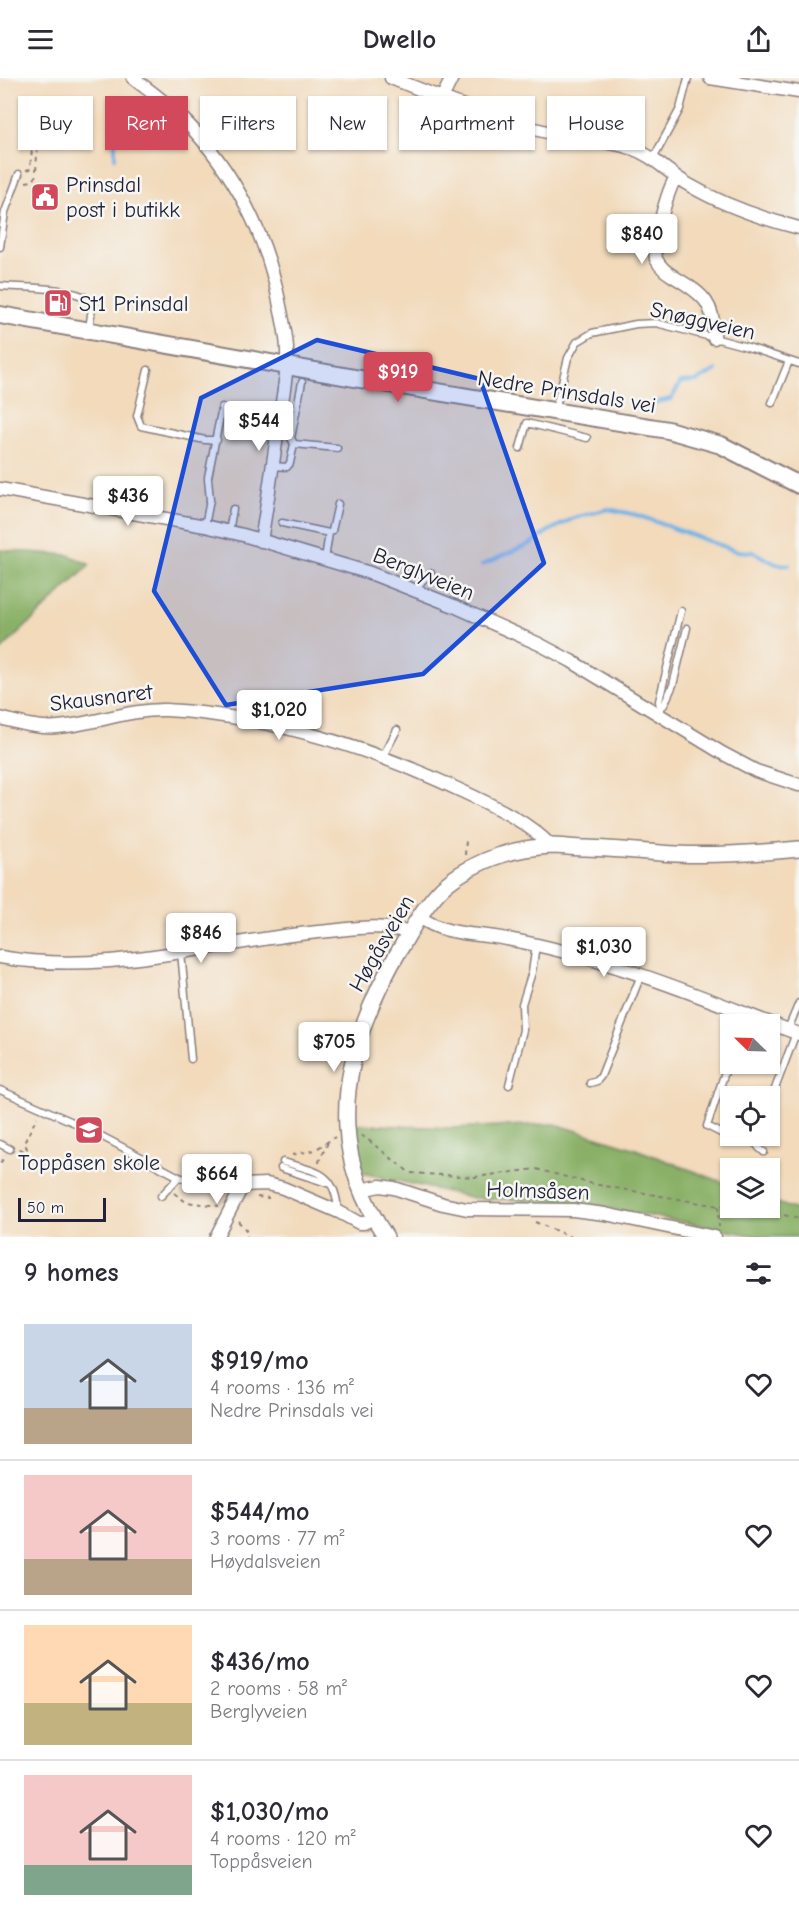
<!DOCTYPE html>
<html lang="en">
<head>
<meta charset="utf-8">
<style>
	:root { --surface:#fff; --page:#f2f2f3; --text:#2b2b33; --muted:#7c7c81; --line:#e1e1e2; --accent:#d1495b }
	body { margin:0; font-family:"Comic Neue",sans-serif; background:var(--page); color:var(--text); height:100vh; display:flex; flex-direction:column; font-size:22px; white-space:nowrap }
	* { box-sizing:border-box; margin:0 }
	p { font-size:20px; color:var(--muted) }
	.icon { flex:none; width:33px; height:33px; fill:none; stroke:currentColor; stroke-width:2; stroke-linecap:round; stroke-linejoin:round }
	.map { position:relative; height:1159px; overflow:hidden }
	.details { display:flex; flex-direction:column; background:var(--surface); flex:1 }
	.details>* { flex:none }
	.banner { position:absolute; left:18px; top:18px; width:764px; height:54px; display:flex; gap:12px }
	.needle { width:39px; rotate:293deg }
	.tools { position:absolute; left:720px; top:936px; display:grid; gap:12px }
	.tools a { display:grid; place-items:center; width:60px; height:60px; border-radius:0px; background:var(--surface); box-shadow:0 2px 4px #0004; font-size:30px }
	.scale { position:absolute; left:18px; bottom:15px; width:88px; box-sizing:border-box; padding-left:6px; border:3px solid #22223b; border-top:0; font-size:16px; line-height:21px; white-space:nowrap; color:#22223b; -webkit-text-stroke:4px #f6f6f2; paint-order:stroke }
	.price { position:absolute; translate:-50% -51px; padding:0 14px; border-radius:6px; background:#fff; color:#222; font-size:20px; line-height:39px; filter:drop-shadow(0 2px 3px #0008) }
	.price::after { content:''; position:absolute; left:50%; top:36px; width:18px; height:14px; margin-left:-9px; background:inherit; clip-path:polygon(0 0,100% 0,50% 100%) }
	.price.current { background:var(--accent); color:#fff }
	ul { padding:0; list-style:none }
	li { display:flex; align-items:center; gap:18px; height:150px; padding:0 24px }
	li+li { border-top:2px solid var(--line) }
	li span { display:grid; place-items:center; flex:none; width:168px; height:120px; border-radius:0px; color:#555 }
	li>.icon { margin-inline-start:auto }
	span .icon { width:72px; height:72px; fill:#fffc; stroke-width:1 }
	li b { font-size:26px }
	h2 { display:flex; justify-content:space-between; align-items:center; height:72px; padding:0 24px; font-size:26px }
	.chip { padding:0 21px; border-radius:0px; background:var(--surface); box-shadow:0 2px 4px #0004; font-size:21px; line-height:54px }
	.chip.current { background:var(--accent); color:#fff }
	header { display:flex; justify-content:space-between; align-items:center; height:78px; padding:0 24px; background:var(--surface); font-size:27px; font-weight:800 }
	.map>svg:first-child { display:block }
	.forest { fill:#89b066; stroke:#566950; stroke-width:1.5 }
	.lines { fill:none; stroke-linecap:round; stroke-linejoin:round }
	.stream { stroke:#72b2e6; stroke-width:4 }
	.service-casing { stroke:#8a7e7b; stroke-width:9 }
	.minor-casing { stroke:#8a7e7b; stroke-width:15 }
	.tertiary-casing { stroke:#8a7e7b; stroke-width:18 }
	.secondary-casing { stroke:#8a7e7b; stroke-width:20 }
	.path { stroke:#8a7e7b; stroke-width:2; stroke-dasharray:4.5 4.5; stroke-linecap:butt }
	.service { stroke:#fff; stroke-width:6 }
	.minor { stroke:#fff; stroke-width:12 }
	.tertiary { stroke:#fff; stroke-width:15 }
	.secondary { stroke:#fff; stroke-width:16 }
	.marked { fill:#1d4ed8; fill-opacity:0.2; stroke:#1d4ed8; stroke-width:4.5; stroke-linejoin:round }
	.labels { text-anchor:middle; stroke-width:5; stroke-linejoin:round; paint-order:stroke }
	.poi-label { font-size:22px; fill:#22223b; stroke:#f6f6f2; text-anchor:start }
	.street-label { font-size:22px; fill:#22223b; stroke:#f6f6f2 }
</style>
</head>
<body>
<header><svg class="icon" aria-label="menu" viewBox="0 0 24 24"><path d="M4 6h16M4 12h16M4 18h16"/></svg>Dwello<svg class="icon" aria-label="share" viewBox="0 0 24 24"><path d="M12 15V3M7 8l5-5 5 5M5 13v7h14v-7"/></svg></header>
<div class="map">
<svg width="799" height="1159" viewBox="0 0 799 1159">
	<rect width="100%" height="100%" fill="#f6f6f2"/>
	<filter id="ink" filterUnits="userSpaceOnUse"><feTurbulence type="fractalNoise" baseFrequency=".0167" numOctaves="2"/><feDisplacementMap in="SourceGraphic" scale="12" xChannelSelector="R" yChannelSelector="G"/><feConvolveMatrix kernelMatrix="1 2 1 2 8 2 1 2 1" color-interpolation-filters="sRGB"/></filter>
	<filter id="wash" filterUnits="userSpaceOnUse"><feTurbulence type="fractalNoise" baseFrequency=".008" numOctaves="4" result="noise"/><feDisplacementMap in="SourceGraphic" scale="24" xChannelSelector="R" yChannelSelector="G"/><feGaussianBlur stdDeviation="1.35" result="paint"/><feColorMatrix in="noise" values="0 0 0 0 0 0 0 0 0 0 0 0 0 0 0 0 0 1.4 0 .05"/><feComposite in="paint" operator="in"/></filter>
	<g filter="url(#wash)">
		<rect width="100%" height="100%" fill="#f2dabb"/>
		<path class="forest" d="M0 472 69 477 90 487 0 573Z
			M354 1046 451 1050 555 1046 633 1070 730 1107V1130H770V1122L799 1133V1159H762L575 1124 474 1120 362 1095Z"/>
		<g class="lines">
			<path class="stream" d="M115 80V64L112 50 127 22
				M645 332 657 324 671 321 681 304 697 303 716 292
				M482 487 532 465 547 454 574 440 608 431 637 437 736 473 753 474 776 486 789 487"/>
		</g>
	</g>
	<g filter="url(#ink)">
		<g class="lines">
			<g class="service-casing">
				<path id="service" d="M653 81 680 31 688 0
					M0 169 5 134 19 96
					M0 208C29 210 67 208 93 223L89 251
					M148 292 137 338 141 348 205 362H217
					M772 325 789 283
					M555 333 568 280 577 264 592 255 636 246 656 245 703 257 751 270 799 286
					M294 366 291 360 302 304
					M520 370 527 345 587 360
					M273 388 287 389 290 385 294 366 337 370
					M208 399 222 329
					M282 445 329 455
					M205 448 210 422 208 401
					M229 454 233 431
					M325 481 329 455 332 453 338 426
					M416 513 422 503 431 495
					M660 630 664 627 673 607 687 550
					M658 636 660 630 659 623 681 533
					M383 678 397 652
					M181 874 191 981
					M743 946 747 937
					M788 951 799 925
					M590 1005 597 1003 601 998 641 897
					M509 1007 523 952 522 926 532 894 536 867
					M0 1012 84 1049 179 1099 199 1105 243 1107
					M770 1024 796 955
					M727 1058 707 1048 730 979
					M758 1058C755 1066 757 1069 764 1074
					M0 1066 10 1071
					M283 1084C316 1094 336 1093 338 1134
					M281 1090 330 1106
					M161 1118 179 1099"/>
			</g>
			<g class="minor-casing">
				<path id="minor" d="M133 0C151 14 170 27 186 44 234 93 266 156 279 223 282 239 287 257 287 273 288 294 283 316 280 336 274 379 268 421 261 463
					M391 0C444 21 499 43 555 56 580 62 607 62 631 70 653 77 669 96 689 107 723 127 760 140 799 150
					M710 0 799 14
					M442 20 452 0
					M676 99C667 113 653 165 656 181 661 191 668 195 676 200 704 217 715 226 714 260
					M0 411 205 448 243 457 370 495 454 528 539 566 571 583 722 675 756 693 799 707
					M0 640C18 645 40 651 58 649 95 646 129 631 166 632 191 633 218 637 243 641 321 655 395 681 466 715 496 729 528 744 551 768
					M420 839C444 858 478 855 507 861 608 879 703 920 799 956
					M0 879C107 898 212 864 318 854 347 852 381 844 409 855
					M360 1112 380 1108 394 1110 443 1126 467 1131 573 1132 605 1136 715 1159
					M216 1159 243 1107 267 1106 283 1110 339 1134 359 1145H364L374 1140"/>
			</g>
			<g class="tertiary-casing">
				<path id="tertiary" d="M386 1159C364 1126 349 1089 347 1049 343 984 370 921 403 866 414 846 426 826 442 810 457 796 481 783 501 777 516 772 534 769 550 768 562 768 574 770 586 770 617 771 646 774 677 776 718 778 758 775 799 771"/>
			</g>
			<g class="secondary-casing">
				<path id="secondary" d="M0 237 377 304 668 352 721 367 799 407"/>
			</g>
			<path class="path" d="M26 92 30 91C31 75 37 49 26 36
				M26 104 32 103 35 100C39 79 32 47 59 41
				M465 777 466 762
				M361 1057 367 1061 410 1095 475 1099 536 1091 593 1106 718 1128H730
				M19 1071 26 1073 27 1070 24 1065 37 1039
				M292 1077 315 1072 335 1059
				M0 1085 6 1078
				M319 1085C320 1077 326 1072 328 1063
				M174 1115 186 1124 219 1128
				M257 1119 269 1120
				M718 1128 719 1149
				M758 1130 799 1141
				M238 1143 246 1152 247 1159
				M535 1144 571 1159"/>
			<use href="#service" class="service"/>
			<use href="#minor" class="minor"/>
			<use href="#tertiary" class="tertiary"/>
			<use href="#secondary" class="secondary"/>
		</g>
	</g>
	<path class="marked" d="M317 262 480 301 544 485 423 596 226 627 154 513 201 320Z"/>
	<defs>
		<g id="civic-square" transform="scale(1.5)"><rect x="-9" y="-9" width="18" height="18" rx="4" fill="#d1495b" stroke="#f6f6f2"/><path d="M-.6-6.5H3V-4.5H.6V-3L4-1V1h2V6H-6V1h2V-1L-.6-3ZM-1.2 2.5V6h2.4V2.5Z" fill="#fff"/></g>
		<g id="fuel-square" transform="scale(1.5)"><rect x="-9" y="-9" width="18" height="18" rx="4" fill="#d1495b" stroke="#f6f6f2"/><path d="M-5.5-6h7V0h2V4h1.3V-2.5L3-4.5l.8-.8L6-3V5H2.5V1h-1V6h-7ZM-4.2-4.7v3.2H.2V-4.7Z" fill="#fff"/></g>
		<g id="school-square" transform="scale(1.5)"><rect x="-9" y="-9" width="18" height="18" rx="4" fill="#d1495b" stroke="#f6f6f2"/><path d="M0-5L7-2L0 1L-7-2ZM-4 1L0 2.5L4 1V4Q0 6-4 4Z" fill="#fff"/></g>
	</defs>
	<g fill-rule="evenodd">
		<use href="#civic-square" x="45" y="119"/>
		<use href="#fuel-square" x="58" y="225"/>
		<use href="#school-square" x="89" y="1052"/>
	</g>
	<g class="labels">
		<g class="poi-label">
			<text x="66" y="114">Prinsdal<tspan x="66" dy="25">post i butikk</tspan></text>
			<text x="79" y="233">St1 Prinsdal</text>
			<text x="89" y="1092" text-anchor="middle">Toppåsen skole</text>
		</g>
		<g class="street-label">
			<text transform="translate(703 242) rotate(13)" y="8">Snøggveien</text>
			<text transform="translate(567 313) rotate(9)" y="8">Nedre Prinsdals vei</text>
			<text transform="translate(424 495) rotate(22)" y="8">Berglyveien</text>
			<text transform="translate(101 619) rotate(-7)" y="8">Skausnaret</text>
			<text transform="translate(381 865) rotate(-60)" y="8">Høgåsveien</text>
			<text transform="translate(538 1112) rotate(2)" y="8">Holmsåsen</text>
		</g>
	</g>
</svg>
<div class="tools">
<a><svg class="needle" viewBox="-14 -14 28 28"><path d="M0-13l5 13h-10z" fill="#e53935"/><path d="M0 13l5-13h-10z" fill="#7c7c81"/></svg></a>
<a><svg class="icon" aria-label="locate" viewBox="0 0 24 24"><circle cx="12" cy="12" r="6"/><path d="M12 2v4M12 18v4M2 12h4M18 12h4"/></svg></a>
<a><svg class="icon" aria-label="layers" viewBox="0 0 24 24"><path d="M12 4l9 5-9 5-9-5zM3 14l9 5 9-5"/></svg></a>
</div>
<div class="scale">50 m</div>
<b class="price" style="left:642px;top:187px">$840</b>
<b class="price current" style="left:398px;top:325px">$919</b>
<b class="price" style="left:259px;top:374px">$544</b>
<b class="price" style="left:128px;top:449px">$436</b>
<b class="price" style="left:279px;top:663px">$1,020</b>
<b class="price" style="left:201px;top:886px">$846</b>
<b class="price" style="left:604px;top:900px">$1,030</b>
<b class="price" style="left:334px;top:995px">$705</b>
<b class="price" style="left:217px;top:1127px">$664</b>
<div class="banner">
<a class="chip">Buy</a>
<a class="chip current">Rent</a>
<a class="chip">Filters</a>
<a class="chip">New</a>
<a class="chip">Apartment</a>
<a class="chip">House</a>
</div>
</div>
<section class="details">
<h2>9 homes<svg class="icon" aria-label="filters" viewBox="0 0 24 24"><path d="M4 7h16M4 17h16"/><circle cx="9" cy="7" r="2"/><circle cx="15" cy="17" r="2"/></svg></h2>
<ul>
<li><span style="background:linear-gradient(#c9d6e8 70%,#b9a48a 0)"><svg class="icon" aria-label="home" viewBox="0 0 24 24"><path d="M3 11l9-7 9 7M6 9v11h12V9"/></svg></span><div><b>$919/mo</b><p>4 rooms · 136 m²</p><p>Nedre Prinsdals vei</p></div><svg class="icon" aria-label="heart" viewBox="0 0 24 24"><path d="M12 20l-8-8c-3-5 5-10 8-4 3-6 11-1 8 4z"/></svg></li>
<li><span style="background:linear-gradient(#f6c9c9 70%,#b9a48a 0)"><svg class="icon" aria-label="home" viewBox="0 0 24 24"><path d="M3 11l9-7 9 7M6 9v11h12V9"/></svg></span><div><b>$544/mo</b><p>3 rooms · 77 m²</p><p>Høydalsveien</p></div><svg class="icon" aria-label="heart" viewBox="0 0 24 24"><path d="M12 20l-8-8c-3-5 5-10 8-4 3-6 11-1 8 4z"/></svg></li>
<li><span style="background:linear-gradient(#ffd9b3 65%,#c2b280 0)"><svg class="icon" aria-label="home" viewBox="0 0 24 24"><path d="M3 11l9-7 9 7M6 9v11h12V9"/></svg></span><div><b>$436/mo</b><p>2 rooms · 58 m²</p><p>Berglyveien</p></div><svg class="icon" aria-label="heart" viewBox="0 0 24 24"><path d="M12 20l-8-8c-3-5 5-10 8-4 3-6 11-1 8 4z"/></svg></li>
<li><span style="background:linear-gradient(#f6c9c9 75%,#7fa58c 0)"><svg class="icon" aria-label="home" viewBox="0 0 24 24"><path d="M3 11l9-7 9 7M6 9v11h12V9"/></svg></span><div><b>$1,030/mo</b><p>4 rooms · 120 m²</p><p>Toppåsveien</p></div><svg class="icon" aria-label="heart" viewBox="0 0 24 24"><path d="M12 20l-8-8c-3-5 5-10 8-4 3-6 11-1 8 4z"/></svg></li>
</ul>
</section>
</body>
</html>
